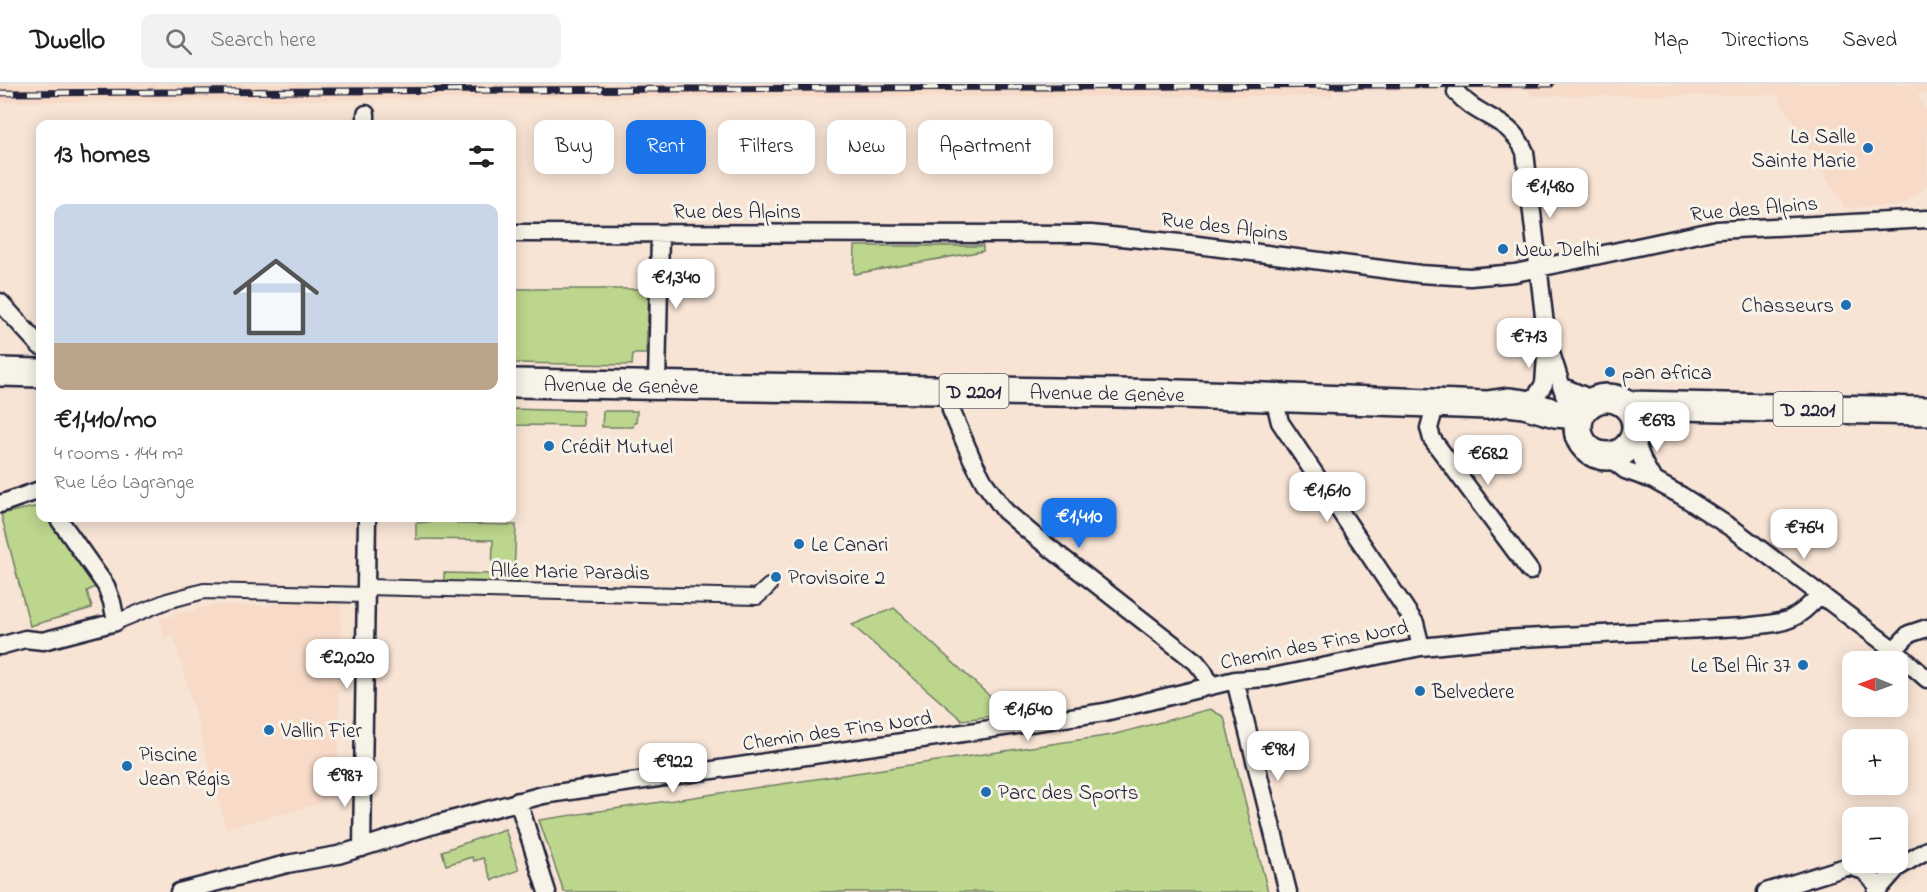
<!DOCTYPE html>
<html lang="en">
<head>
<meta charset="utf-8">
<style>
	:root { --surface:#fff; --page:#f2f2f2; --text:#202124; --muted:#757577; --line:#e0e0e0; --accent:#1a73e8 }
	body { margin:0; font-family:"Indie Flower",sans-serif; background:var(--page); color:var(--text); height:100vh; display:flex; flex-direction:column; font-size:22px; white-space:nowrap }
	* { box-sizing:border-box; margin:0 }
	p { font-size:20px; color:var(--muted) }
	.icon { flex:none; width:33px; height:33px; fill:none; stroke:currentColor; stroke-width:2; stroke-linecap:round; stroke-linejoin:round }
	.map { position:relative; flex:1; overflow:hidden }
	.sheet { position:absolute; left:36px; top:36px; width:480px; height:402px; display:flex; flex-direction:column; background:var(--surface); border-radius:12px; box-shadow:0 3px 15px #0003 }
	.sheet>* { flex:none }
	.top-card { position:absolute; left:534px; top:36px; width:570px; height:54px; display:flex; gap:12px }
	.needle { width:39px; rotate:271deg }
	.controls { position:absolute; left:1842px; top:567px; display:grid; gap:12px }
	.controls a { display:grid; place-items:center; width:66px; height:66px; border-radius:12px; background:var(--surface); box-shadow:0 3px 15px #0003; font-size:30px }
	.price { position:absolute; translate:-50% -51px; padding:0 14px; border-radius:12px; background:#fff; color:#222; font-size:20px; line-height:39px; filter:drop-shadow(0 2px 3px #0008) }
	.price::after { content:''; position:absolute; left:50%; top:36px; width:18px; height:14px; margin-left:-9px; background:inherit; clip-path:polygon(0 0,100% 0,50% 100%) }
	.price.active { background:var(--accent); color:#fff }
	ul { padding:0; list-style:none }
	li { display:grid; align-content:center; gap:12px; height:318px; padding:0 18px }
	li span { display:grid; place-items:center; height:186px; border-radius:12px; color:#555 }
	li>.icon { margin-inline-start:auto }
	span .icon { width:108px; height:108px; fill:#fffc; stroke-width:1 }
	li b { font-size:26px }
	h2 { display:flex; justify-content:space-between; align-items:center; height:72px; padding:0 18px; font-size:26px }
	.tag { padding:0 21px; border-radius:12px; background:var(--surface); box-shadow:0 3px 15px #0003; font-size:21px; line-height:54px }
	.tag.active { background:var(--accent); color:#fff }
	header { display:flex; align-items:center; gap:36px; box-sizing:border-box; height:84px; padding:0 30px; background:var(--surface); border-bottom:2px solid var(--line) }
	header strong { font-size:28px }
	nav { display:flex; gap:33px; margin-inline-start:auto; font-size:21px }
	.search { width:420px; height:54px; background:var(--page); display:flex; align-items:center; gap:15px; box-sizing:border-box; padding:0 21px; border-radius:12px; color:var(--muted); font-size:22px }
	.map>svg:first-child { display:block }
	.built { fill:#f7dac8 }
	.green { fill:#bcd68d; stroke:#6f7c64; stroke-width:1.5 }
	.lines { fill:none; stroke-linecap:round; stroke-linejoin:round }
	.pedestrian-casing { stroke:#22223b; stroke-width:18 }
	.minor-casing { stroke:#22223b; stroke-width:21 }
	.primary-casing { stroke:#22223b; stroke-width:32 }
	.pedestrian { stroke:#f7f3e8; stroke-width:14 }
	.minor { stroke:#f7f3e8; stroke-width:16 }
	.primary { stroke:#f7f3e8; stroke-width:27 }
	.rail-casing { stroke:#22223b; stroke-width:7 }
	.rail { stroke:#f7f3e8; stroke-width:4.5; stroke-dasharray:14; stroke-linecap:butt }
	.poi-dot { fill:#1f6fb2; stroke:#f7f3e8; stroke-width:2 }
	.labels { text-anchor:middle; stroke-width:6; stroke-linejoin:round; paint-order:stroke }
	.shield { fill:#f7f3e8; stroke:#62616f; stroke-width:1.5 }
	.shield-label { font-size:20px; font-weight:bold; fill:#22223b }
	.poi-label { font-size:21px; fill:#22223b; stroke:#f7f3e8; text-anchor:start }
	.street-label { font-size:21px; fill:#22223b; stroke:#f7f3e8 }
</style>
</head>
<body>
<header>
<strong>Dwello</strong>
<div class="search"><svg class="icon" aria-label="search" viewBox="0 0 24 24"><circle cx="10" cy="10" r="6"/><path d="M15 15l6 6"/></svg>Search here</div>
<nav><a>Map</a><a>Directions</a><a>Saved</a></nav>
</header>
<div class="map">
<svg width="1927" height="808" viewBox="0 0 1927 808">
	<rect width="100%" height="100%" fill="#f7e4d5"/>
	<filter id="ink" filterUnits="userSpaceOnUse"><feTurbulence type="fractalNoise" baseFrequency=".0167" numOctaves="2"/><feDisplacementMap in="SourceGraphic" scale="12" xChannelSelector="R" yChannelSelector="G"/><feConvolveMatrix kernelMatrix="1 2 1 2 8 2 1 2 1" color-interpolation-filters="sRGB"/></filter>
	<g filter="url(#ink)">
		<path class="built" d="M0 0H1927V10L1917 11 1927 26V101L1923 104V106L1901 121 1845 124 1777 11 1531 12 1529 6 1333 7 1332 12 684 13 0 18Z
			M273 519H341L337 715H326V718L226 744 174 552 165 554 160 535 213 521 272 522Z"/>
		<path class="green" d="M855 162H983V167L854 190Z
			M512 205H649L646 270H633L632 281 512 279Z
			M512 325 583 327V342L512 341Z
			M603 327H637L636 339H634L633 343H602Z
			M34 423H40V434H49L96 503 87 507 92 524 30 542 1 430Z
			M440 434H458V440L516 441 514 494 526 495V504L444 501V489L492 490 493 456 416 455V439L428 438Z
			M894 524 1009 630 962 636 852 541Z
			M1210 625 1224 633 1268 808H564L539 736 1112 651Z
			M505 745 519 786 492 796 483 774 474 777 472 773 446 781 442 767Z"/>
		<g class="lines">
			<g class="pedestrian-casing">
				<path id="pedestrian" d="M366 503 757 513 769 502
					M116 538 167 517 204 507 366 511"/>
			</g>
			<g class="minor-casing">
				<path id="minor" d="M1456 8C1479 35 1510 33 1525 68L1547 258 1544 300 1537 311 1524 320
					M366 30V40
					M512 149 1091 150 1190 160 1420 190 1470 193 1515 189 1717 146 1927 135
					M0 218 40 262
					M1551 269 1564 310 1580 329
					M657 301 660 150
					M1561 302 1594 316
					M950 307 951 326 972 375 984 398 1005 427 1032 450 1196 578 1204 588 1211 602
					M1279 313 1277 326 1280 338 1415 539 1421 563
					M1436 319 1429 344 1432 355 1530 487
					M1634 354 1644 380 1653 396
					M1607 372 1625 386 1653 396 1682 412 1736 447 1894 566 1927 595
					M0 420 40 406
					M0 562 25 555 43 557 116 538 112 518 106 502 58 434
					M1894 566 1909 550 1927 544
					M1235 596 1288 808
					M518 717 547 808
					M362 764 367 434
					M1849 782 1864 787 1879 803
					M179 808 287 780 338 771 440 739 543 711 1105 628 1235 596 1267 594 1421 563 1501 555 1743 543C1781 538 1793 542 1820 510
					M1766 808 1849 782 1853 778
					M1876 808 1897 784 1927 766"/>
			</g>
			<g class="primary-casing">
				<path id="primary" d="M0 288 40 289
					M512 299 1180 310 1487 321 1508 318 1524 320 1555 329 1580 331
					M1578 343a29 29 0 1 1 58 0a29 29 0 1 1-58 0Z
					M1626 321 1927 327"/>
			</g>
			<use href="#pedestrian" class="pedestrian"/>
			<use href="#minor" class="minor"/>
			<use href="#primary" class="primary"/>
			<g class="rail-casing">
				<path id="rail" d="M0 9 1551 0"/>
			</g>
			<use href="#rail" class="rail"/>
		</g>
	</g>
	<g class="poi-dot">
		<circle cx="1868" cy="64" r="6"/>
		<circle cx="1503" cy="165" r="6"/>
		<circle cx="1846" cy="221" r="6"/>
		<circle cx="1610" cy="288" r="6"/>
		<circle cx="549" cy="362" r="6"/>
		<circle cx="799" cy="460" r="6"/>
		<circle cx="776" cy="493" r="6"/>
		<circle cx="1803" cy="581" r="6"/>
		<circle cx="1420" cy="607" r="6"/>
		<circle cx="269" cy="646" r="6"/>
		<circle cx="127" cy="682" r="6"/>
		<circle cx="986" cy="708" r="6"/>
	</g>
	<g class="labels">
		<g class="shield">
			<rect x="939.5" y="290" width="69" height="34" rx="4.5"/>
			<rect x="1773.5" y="308" width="69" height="34" rx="4.5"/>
		</g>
		<g class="shield-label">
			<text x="974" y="314">D 2201</text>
			<text x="1808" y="332">D 2201</text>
		</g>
		<g class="poi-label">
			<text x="1856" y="59" text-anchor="end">La Salle<tspan x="1856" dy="24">Sainte Marie</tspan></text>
			<text x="1515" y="172">New Delhi</text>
			<text x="1834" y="228" text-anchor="end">Chasseurs</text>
			<text x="1622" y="295">pan africa</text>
			<text x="561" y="369">Crédit Mutuel</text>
			<text x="811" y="467">Le Canari</text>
			<text x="788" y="500">Provisoire 2</text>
			<text x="1791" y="588" text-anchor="end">Le Bel Air 37</text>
			<text x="1432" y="614">Belvedere</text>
			<text x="281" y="653">Vallin Fier</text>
			<text x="139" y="677">Piscine<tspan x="139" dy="24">Jean Régis</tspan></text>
			<text x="998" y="715">Parc des Sports</text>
		</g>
		<g class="street-label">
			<text transform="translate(1754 124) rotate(-5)" y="7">Rue des Alpins</text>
			<text x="737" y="134">Rue des Alpins</text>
			<text transform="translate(1225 142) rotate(7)" y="7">Rue des Alpins</text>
			<text transform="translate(621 301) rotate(1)" y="7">Avenue de Genève</text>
			<text transform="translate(1107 309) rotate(1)" y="7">Avenue de Genève</text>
			<text transform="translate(570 487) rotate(1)" y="7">Allée Marie Paradis</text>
			<text transform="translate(1314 560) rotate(-11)" y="7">Chemin des Fins Nord</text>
			<text transform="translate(837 646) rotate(-8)" y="7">Chemin des Fins Nord</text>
		</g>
	</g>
</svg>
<div class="controls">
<a><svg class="needle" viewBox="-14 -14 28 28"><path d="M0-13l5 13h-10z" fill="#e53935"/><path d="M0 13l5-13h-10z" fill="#757577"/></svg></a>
<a>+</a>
<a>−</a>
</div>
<b class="price" style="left:1550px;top:135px">€1,480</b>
<b class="price" style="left:676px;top:226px">€1,340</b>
<b class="price" style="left:1529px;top:285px">€713</b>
<b class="price" style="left:1657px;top:369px">€693</b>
<b class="price" style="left:1488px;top:402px">€682</b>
<b class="price" style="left:1327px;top:439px">€1,610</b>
<b class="price active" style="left:1079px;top:465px">€1,410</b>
<b class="price" style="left:1804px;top:476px">€764</b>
<b class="price" style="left:347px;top:606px">€2,020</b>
<b class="price" style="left:1028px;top:658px">€1,640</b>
<b class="price" style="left:1278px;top:698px">€981</b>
<b class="price" style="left:673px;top:710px">€922</b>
<b class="price" style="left:345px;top:724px">€987</b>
<div class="top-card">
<a class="tag">Buy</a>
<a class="tag active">Rent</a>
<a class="tag">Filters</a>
<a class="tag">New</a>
<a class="tag">Apartment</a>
</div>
<section class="sheet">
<h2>13 homes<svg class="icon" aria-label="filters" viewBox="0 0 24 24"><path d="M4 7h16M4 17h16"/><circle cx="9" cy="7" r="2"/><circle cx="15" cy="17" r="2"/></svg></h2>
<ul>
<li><span style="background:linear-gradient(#c9d6e8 75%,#b9a48a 0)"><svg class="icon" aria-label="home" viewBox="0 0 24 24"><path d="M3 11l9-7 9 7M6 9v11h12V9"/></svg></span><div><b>€1,410/mo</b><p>4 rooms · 144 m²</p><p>Rue Léo Lagrange</p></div></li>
</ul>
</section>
</div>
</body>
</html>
